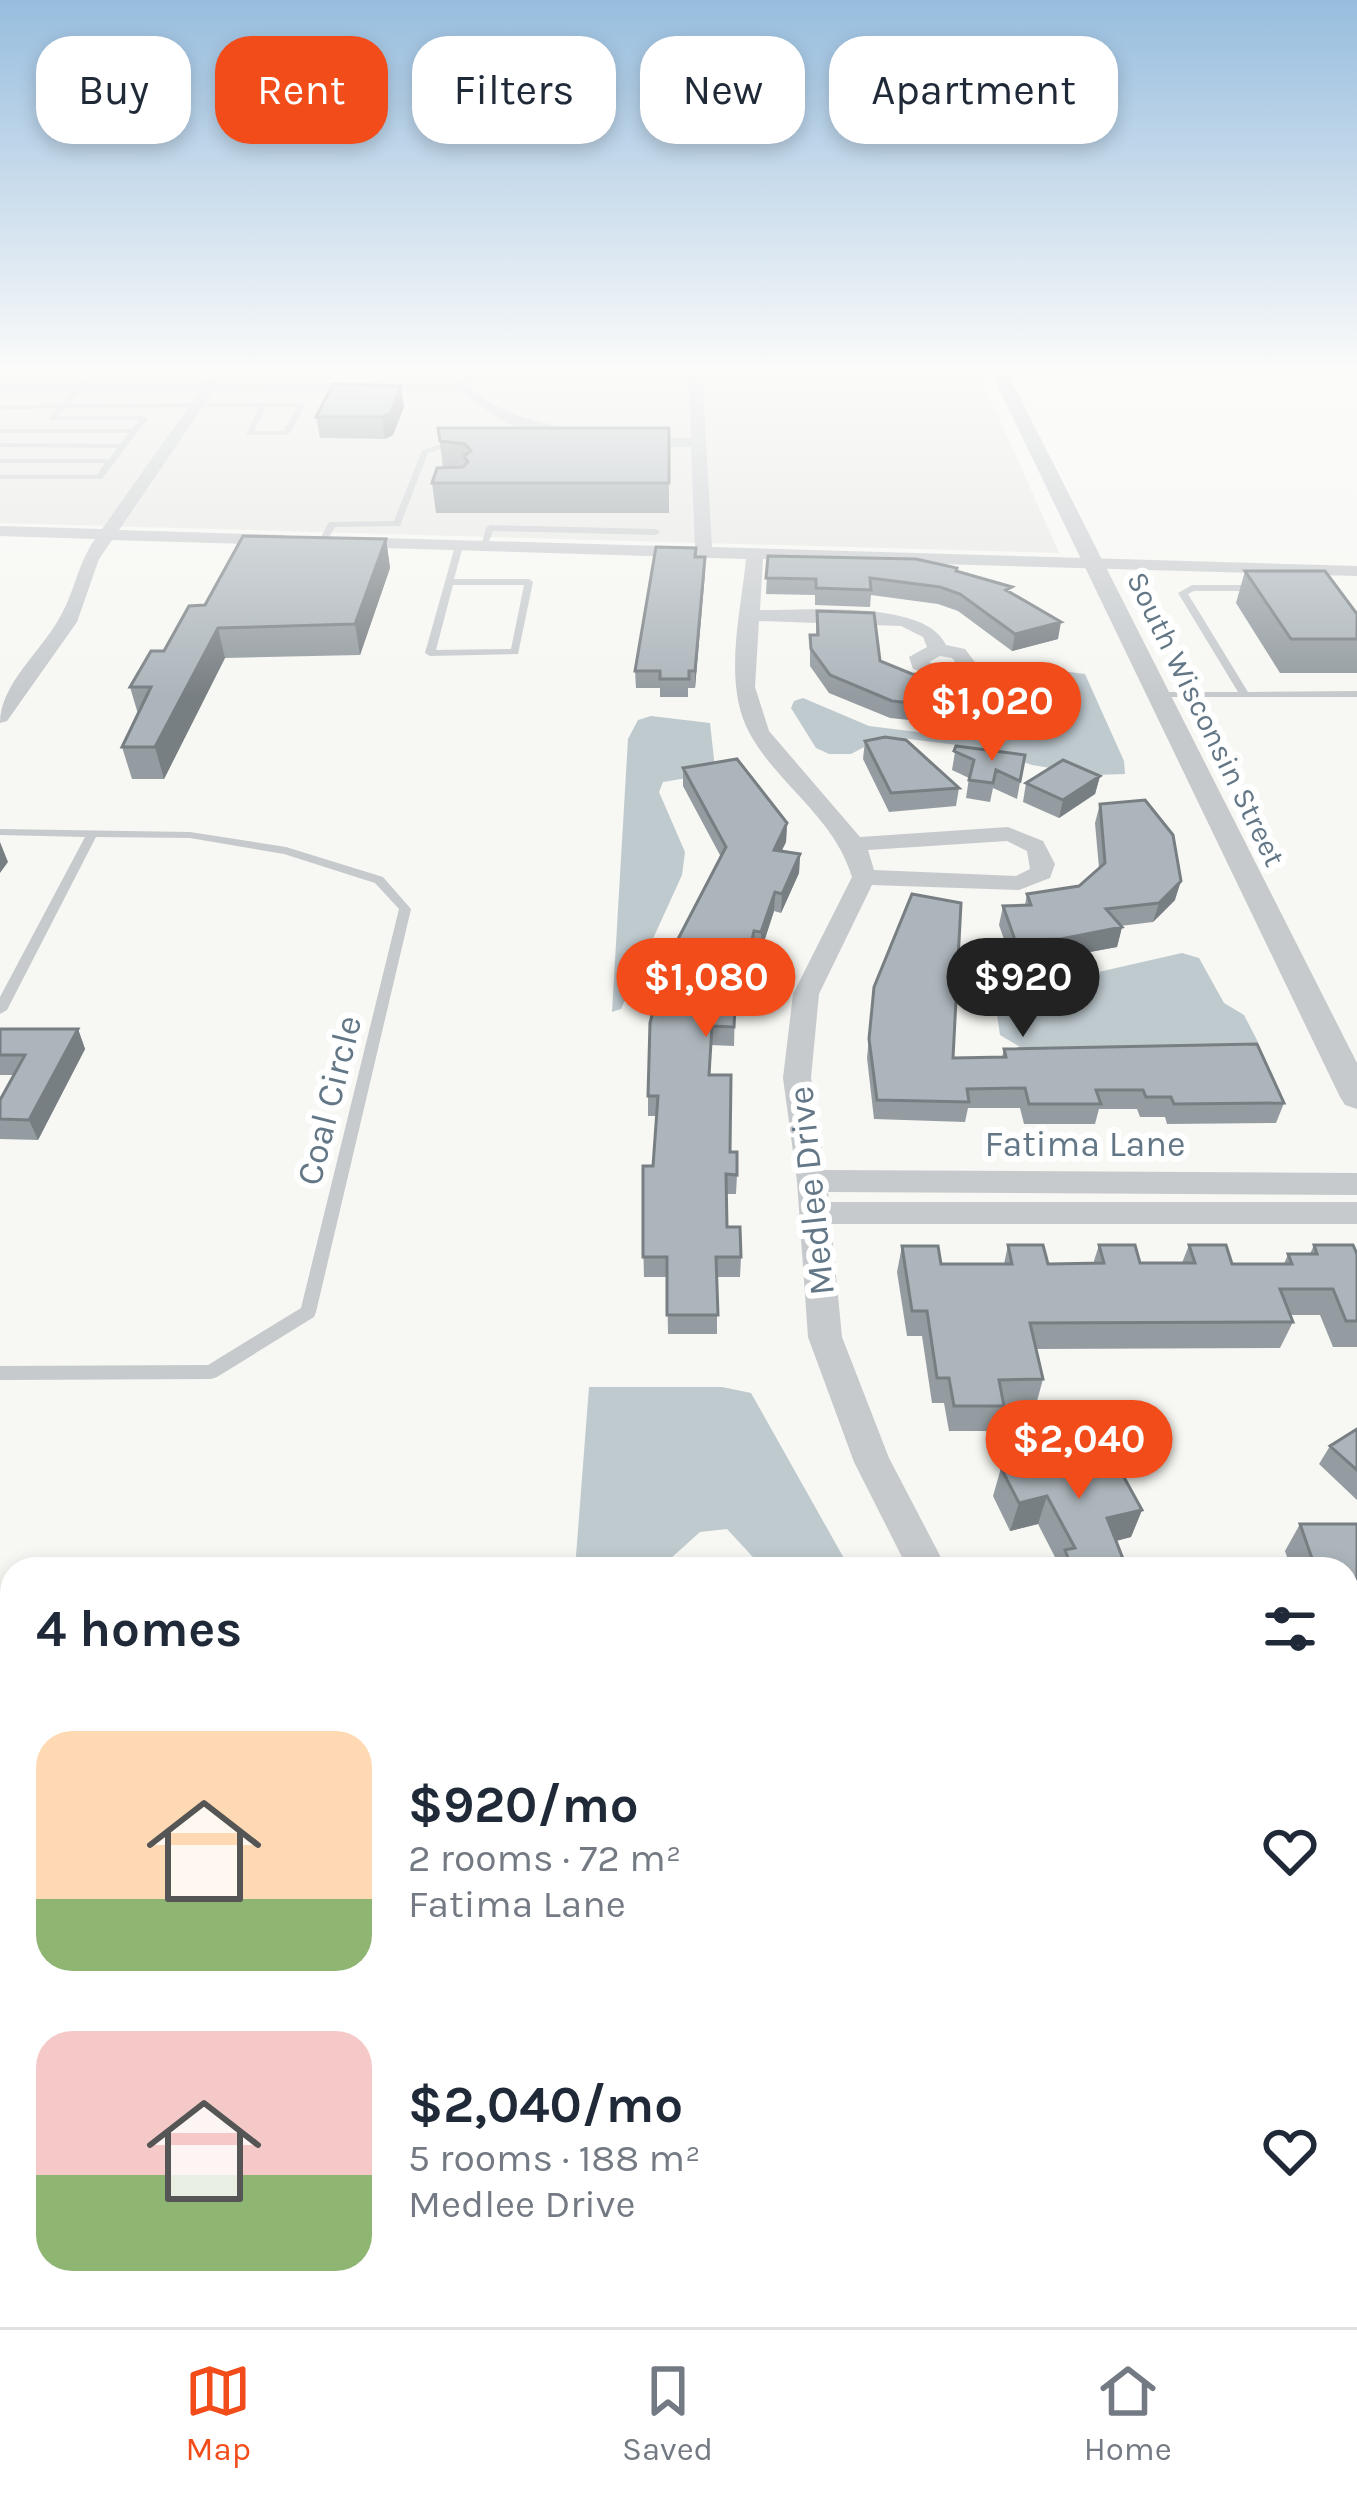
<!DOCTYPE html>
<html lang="en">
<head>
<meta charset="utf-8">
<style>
	:root { --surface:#fff; --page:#f6f6f7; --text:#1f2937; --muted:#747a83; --line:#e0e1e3; --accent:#f14c19 }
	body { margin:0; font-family:Karla,sans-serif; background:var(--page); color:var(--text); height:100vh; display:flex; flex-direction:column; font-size:45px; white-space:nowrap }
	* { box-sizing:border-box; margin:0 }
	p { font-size:39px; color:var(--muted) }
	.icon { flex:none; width:66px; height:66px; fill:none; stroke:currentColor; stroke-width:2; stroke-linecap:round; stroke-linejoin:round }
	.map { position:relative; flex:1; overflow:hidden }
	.sheet { position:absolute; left:0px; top:1557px; width:1359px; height:771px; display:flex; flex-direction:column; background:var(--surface); border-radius:36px 36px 0 0; box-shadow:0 6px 18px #0003 }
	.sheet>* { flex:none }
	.top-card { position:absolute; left:36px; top:36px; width:1287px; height:108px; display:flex; gap:24px }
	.price { position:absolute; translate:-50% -102px; padding:0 27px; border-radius:42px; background:var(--accent); color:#fff; font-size:39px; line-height:78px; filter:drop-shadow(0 3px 6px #0008) }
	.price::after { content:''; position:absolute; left:50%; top:72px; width:36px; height:27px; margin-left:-18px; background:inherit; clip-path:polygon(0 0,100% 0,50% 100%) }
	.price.current { background:#222; color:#fff }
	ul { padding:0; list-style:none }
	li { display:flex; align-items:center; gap:36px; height:300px; padding:0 36px }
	li span { display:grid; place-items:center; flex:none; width:336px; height:240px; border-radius:36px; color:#555 }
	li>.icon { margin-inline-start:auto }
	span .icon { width:144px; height:144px; fill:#fffc; stroke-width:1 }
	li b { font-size:51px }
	h2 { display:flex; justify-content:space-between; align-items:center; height:144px; padding:0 36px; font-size:51px }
	.tag { padding:0 42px; border-radius:36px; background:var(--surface); box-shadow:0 6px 18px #0003; font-size:42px; line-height:108px }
	.tag.current { background:var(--accent); color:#fff }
	.menu { display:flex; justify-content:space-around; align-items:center; height:168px; border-top:3px solid var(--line); background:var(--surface); font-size:33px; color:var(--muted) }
	.menu a { display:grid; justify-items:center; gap:6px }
	.menu .current { color:var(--accent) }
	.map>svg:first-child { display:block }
	.built { fill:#e7e8e6 }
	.water { fill:#bfcacf }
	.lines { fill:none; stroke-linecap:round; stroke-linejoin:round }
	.service { fill:#c6cacd; fill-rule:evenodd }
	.minor { fill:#c6cacd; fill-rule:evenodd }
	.tertiary { fill:#c6cacd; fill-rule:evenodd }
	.wall { fill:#949ca1 }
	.shaded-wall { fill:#787f83 }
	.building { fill:#acb5bb; stroke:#787f83; stroke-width:3 }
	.labels { text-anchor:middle; stroke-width:12; stroke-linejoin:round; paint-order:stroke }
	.far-street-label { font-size:30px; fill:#637787; stroke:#fff }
	.street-label { font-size:36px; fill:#637787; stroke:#fff }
</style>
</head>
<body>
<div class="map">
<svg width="1357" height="2327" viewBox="0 0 1357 2327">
	<rect width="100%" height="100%" fill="#f7f7f3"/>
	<path class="built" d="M0 370H978L1059 553 0 523Z"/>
	<path class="water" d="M1024 666 1085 674 1124 761 1125 774 1094 775 1032 765 981 748 885 736 851 754H829L816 748 791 708 794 701 803 698 869 726 989 741 1004 740 1055 715 1002 681 1008 670Z
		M651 716 710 723 715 768 710 774 663 782 659 792 685 852 682 875 621 1009 612 1012 628 739 638 720Z
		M1182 953 1199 958 1224 1003 1244 1015 1258 1042 1251 1047H1020L1000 1035 996 1008 1011 992Z
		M589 1387H722L751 1393 850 1569H764L727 1529 700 1532 659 1569H575Z
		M540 2316H739L756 2327H539Z"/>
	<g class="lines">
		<path class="service" d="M92 370H99L94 376H167L174 370H181L169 380H91L69 404 302 403 306 405 290 433 286 435H246L259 407 65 408 58 416H144L148 418 102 479H0V475H97L105 463H0V459H109L117 448 0 447V443L120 444 129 433H0V429H132L139 420H52L48 418 57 408 0 410V406L61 404ZM266 407H297L284 431H254Z
			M456 440 459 444 428 453 400 526 335 527 326 543H320L319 541 329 522 394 521 422 450Z
			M490 525 656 529 660 532 656 535 493 531 486 549H480L486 528Z
			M459 543 463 546 454 579H529L533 582 518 654 430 656 425 653 455 546ZM453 585H524L511 649 436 650Z
			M1192 585H1256L1261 588 1256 591H1194L1188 594 1248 692 1357 691V697H1154L1153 695 1158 692H1238L1178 593Z
			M0 829 190 832 286 847 383 877 411 909 316 1312 314 1317 217 1377 211 1379 0 1380V1366L208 1365 301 1308 399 909 375 883 284 854 190 838 96 837 7 1010 0 1014V997L85 837 0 835Z"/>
		<path class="minor" d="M470 370H484L470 387C511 424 542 416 580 437L573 441 508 424 458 391 213 392 119 530 283 535 292 540 283 545 112 540 99 559 77 622 7 721 0 723C0 684 41 652 60 617 75 591 78 563 95 539L0 536V526L102 529 199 392H0V384L205 383 218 371 225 375 219 383H458Z
			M688 370H702L712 547 1357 566V576L763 559 760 610C806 611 925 599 946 645L965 649 978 666 945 679 913 669 909 657 927 647 923 637 901 626 759 621 755 687 769 731 860 837 1008 827 1043 841 1055 864 1050 878 1019 890 872 885 819 994 811 1078 825 1170 1357 1173V1195L828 1192 829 1202H1357V1224H831L842 1337 889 1458 947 1569H908L854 1462 808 1337 797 1181 783 1078 793 994 852 877C834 817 779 786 750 734 722 684 741 612 746 559L349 547 340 542 349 537 695 547 691 447H627L619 442 627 437 691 438ZM940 656 952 658 956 663 945 667 929 662ZM1007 841 1027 851 1030 869 1016 876 874 870 868 850Z
			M932 2316H986L984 2327H930Z"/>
		<path class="tertiary" d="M990 370H1006L1357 1063V1109L1345 1105 1340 1097Z"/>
	</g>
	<path class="wall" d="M401 386 404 407 393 435 385 439 320 438 316 417Z
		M438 428H669V513H436L432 483 443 468Z
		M386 539 390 568 360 655 225 658 164 779H132L122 747 138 714 130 687 205 605Z
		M768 556 957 572 1011 592 1058 639 1012 651 958 611 938 604 871 595 870 607 815 605V595L766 594Z
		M696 557H705L695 688H688V697H660V688H636L635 671Z
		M1245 571 1357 614V673H1280L1236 603Z
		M817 611 880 661 912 674 1014 705 1011 723 968 726 890 718 829 693 810 666V635H816Z
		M865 741 959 788 956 806 889 812 863 759Z
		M956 746 1025 755 1017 799 993 788 990 802 966 798 969 778 952 770Z
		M683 768 787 823 786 842 781 851 800 854 799 873 781 913 774 911 761 951 753 950 741 1009 735 1008 734 1046 711 1045 710 1075 737 1175 736 1194H726L727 1227 741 1257 740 1277H717V1334H668L667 1277H644L642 1199 653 1166 656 1116H648V1096L721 857 683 786Z
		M1100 776 1095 794 1059 818 1023 802 1026 783Z
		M1100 804 1175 900 1153 922 1120 926 1122 927 1117 947 1057 958 1011 959 999 925 1003 906 1025 905 1027 894 1079 886 1099 868 1095 823Z
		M874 987 953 1058 1002 1057 1004 1049 1284 1103 1276 1123 1167 1124 1165 1117H1140L1137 1109H1099L1095 1124H1024L1020 1108H968L965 1122 874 1119 867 1058Z
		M0 1029H78L85 1049 38 1140 0 1139V1100L14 1075H0Z
		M1008 1245 1048 1264H1093L1099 1245 1140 1263H1182L1189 1245 1232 1264H1284L1288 1254H1310L1314 1245 1357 1254V1347H1333L1320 1315H1290L1293 1322 1280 1348 1036 1349 1043 1379 1036 1405H1004L997 1431H949L944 1403H932L922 1336H907L897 1272 902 1246 941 1264H1004Z
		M1357 1429V1500L1319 1464 1330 1446Z
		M1098 1465 1142 1510 1131 1537 1116 1541 1127 1569H1058L1059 1565 1038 1524 1010 1531 993 1496 1001 1468Z
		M1300 1524H1357V1640H1347V1569H1291L1285 1551Z
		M1107 2316H1300V2327H1106Z"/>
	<path class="shaded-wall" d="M401 386 404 407 393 435 385 439 382 417Z
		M386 539 390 568 360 655 355 624Z
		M705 557V573L695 688V671Z
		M1061 622 1058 639 1012 651 1015 634Z
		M218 628 225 658 164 779 155 747Z
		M1100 776 1095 794 1059 818 1063 800Z
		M787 823 786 842 773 869 774 850Z
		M0 842 8 862 0 873Z
		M800 854 799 873 781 913 782 894Z
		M1181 881 1175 900 1153 922 1159 903Z
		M775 892 774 911 761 951V932Z
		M1122 927 1117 947 1057 958 1061 939Z
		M754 931 753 950 741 1009V990Z
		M78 1029 85 1049 38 1140 29 1120Z
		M1047 1496 1038 1524 1010 1531 1019 1503Z
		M1142 1510 1131 1537 1096 1546 1107 1518Z"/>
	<path class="building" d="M333 384 401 386 390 414 382 417H316Z
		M438 428H669V483H432L437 468 463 467 468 462 464 456 471 451 465 444 440 441Z
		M243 536 386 539 355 624 218 628 155 747H122L151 687H130L151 651H164L189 606 205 605Z
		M656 547 696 548 695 557H705L695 671H689V679H660V671H635Z
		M768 556 916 559 957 568 956 571 1012 587 1006 590 1061 622 1015 634 960 594 940 587 870 578 871 590 816 588V579L766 578Z
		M1245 571H1325L1357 614V639H1291Z
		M817 611 874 613 880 661 912 674 997 679 1014 705 970 709 892 701 830 675 811 649 810 635H818Z
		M885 737 906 740 959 788 891 793 865 741Z
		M956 746 1025 755 1020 781 996 770 993 783 969 780 974 760 954 751Z
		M737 759 787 823 774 850 800 854 782 894 775 892 761 932 754 931 741 990 736 989 734 1027 712 1026 709 1075H731L730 1152H737V1175L726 1174 727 1227H740L741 1257H716L718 1315H667V1257H643V1166H653L658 1096H648L650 1023 666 962 726 847 683 768Z
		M1063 760 1100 776 1063 800 1026 783Z
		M1145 800 1173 835 1181 881 1159 903 1106 909 1122 927 1061 939 1015 940 1003 906 1031 905 1027 894 1079 886 1105 863 1100 804Z
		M912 894 961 903 953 1058 1006 1057 1004 1049 1257 1044 1284 1103 1174 1104 1171 1097H1146L1143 1090H1096L1101 1104H1029L1025 1088 967 1089 969 1102 877 1100 869 1039 874 987Z
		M0 1029H78L29 1120 0 1119V1100L25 1055H0Z
		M1008 1245H1043L1048 1264 1104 1263 1099 1245H1135L1140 1263H1195L1189 1245H1226L1232 1264H1292L1288 1254H1317L1314 1245H1353L1357 1254V1321H1346L1333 1289H1280L1293 1322 1030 1323 1043 1379 999 1380 1004 1406H954L949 1378H937L927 1311H912L902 1246H938L941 1264H1012Z
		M1357 1429V1470L1330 1446Z
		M1088 1448 1098 1465 1115 1461 1142 1510 1107 1518 1127 1569H1072L1065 1550 1075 1548 1047 1496 1019 1503 1001 1468Z
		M1300 1524H1357V1613L1347 1614V1569H1306V1567H1315Z
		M690 1559 712 1569H685Z
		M1177 1565 1179 1569H1147Z
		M1122 2316H1300V2327H1120Z"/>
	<linearGradient id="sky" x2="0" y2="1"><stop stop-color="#97bdde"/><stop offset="0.53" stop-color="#fbfbfa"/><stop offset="1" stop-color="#fbfbfa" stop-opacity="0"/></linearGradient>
	<rect width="1357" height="696" fill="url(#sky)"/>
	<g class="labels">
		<g class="far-street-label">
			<text transform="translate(1206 719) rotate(64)" y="10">South Wisconsin Street</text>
		</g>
		<g class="street-label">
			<text transform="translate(328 1100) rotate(-76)" y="13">Coal Circle</text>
			<text x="1085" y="1156">Fatima Lane</text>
			<text transform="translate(810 1191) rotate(-96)" y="13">Medlee Drive</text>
		</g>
	</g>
</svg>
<b class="price" style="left:992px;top:764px">$1,020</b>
<b class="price" style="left:706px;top:1040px">$1,080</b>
<b class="price current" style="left:1023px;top:1040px">$920</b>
<b class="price" style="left:1079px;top:1502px">$2,040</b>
<div class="top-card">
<a class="tag">Buy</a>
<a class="tag current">Rent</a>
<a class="tag">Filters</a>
<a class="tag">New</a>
<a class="tag">Apartment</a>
</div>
<section class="sheet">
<h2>4 homes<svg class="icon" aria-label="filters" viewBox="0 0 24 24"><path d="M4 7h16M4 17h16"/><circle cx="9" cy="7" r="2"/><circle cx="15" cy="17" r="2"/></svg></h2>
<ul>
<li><span style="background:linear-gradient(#ffd9b3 70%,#8fb573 0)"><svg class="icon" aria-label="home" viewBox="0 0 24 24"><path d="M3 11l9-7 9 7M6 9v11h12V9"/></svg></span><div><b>$920/mo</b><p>2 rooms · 72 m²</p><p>Fatima Lane</p></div><svg class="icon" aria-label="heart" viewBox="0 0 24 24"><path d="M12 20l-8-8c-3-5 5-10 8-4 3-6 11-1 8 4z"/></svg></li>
<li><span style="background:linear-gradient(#f6c9c9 60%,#8fb573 0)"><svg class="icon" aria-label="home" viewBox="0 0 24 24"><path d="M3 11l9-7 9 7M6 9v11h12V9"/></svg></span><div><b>$2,040/mo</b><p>5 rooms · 188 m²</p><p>Medlee Drive</p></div><svg class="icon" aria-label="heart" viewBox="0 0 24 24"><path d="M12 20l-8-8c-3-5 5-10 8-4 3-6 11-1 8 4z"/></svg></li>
</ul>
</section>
</div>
<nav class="menu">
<a class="current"><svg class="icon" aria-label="map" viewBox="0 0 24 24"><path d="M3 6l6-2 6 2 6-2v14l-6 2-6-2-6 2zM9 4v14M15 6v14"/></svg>Map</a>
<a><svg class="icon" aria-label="saved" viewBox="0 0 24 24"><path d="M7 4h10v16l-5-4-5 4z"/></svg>Saved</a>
<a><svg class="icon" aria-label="home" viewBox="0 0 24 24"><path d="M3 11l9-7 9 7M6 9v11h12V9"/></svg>Home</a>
</nav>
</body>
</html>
